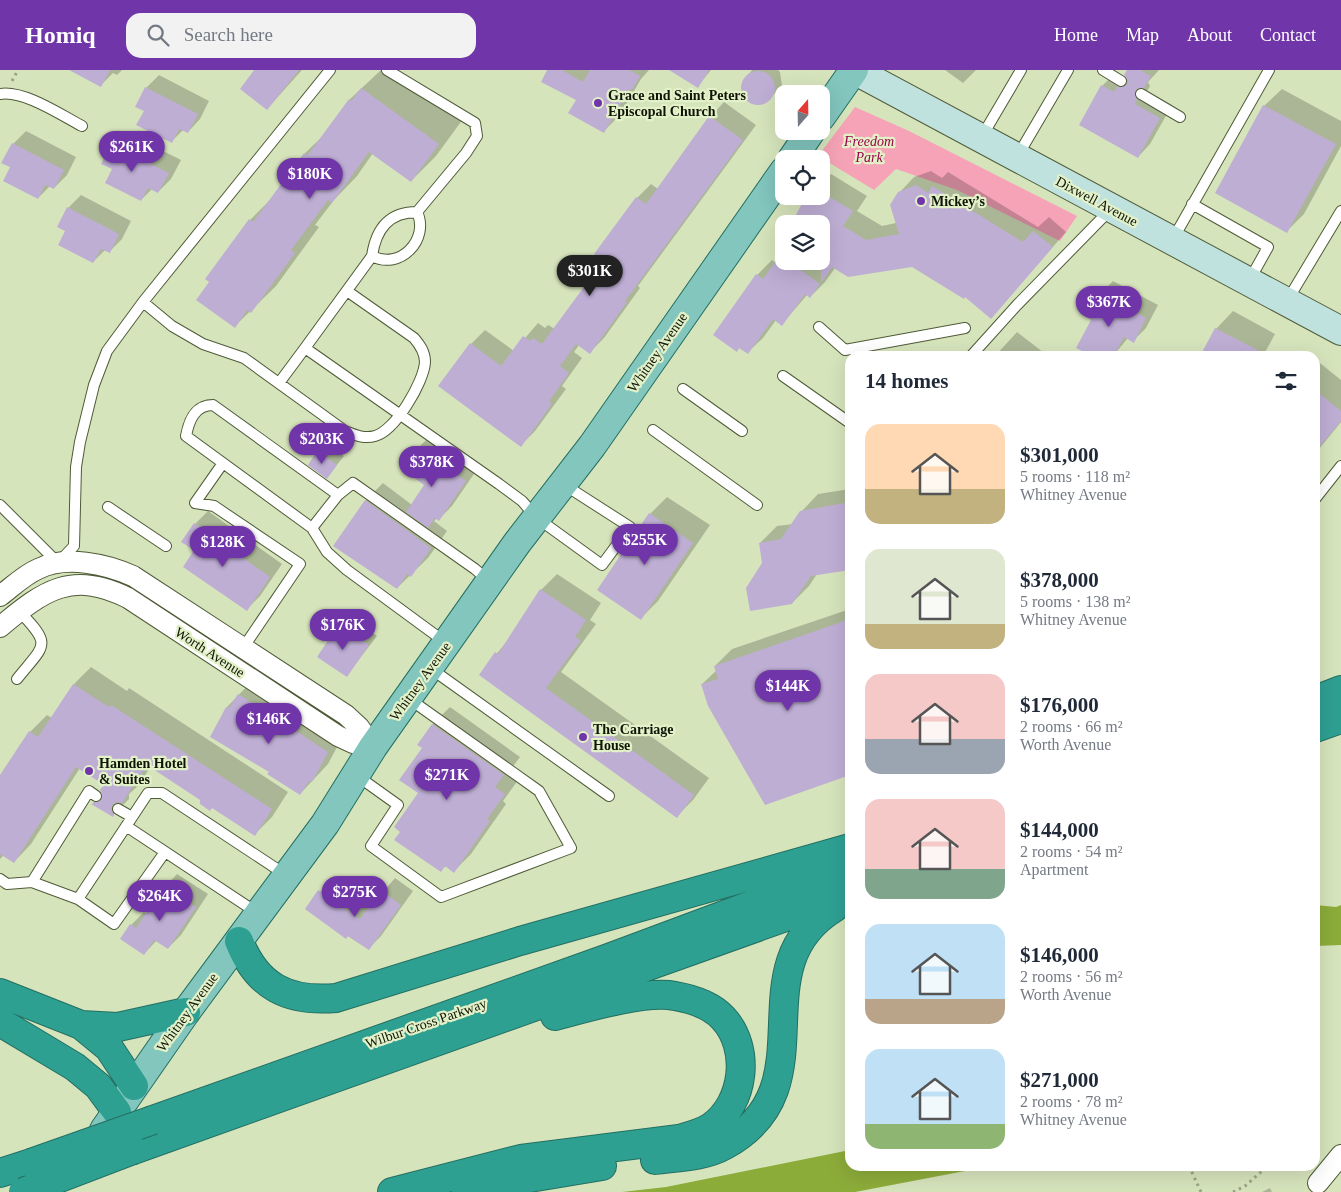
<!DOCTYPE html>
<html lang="en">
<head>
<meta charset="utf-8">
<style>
	:root { --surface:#fff; --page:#f2f2f3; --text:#1f2937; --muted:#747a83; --accent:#7135aa }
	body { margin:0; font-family:"Times New Roman",serif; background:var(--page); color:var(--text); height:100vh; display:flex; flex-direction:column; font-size:19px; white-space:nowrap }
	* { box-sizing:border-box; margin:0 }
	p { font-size:16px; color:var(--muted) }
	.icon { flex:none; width:28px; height:28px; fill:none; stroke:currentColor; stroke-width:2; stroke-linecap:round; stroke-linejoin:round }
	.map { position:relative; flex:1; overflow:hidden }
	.panel { position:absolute; left:845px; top:281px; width:475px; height:820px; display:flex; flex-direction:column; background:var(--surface); border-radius:15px; box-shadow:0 5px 20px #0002 }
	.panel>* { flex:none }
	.needle { width:32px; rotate:20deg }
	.fabs { position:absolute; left:775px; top:15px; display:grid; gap:10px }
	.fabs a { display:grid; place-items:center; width:55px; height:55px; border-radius:10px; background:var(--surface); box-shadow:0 5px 20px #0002; font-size:25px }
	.price { position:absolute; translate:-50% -42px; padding:0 11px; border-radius:18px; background:var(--accent); color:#fff; font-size:16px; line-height:32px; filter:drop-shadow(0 1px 2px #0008) }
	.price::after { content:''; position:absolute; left:50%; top:30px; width:15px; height:11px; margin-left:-8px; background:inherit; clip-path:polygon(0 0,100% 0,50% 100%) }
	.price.selected { background:#222; color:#fff }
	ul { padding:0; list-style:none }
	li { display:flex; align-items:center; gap:15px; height:125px; padding:0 20px }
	li span { display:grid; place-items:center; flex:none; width:140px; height:100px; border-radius:15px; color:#555 }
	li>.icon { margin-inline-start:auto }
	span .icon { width:60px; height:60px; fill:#fffc; stroke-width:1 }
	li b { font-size:21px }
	h2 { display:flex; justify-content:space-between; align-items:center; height:60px; padding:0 20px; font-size:21px }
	header { display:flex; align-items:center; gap:30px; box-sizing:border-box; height:70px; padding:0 25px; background:var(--accent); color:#fff }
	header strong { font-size:24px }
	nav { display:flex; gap:28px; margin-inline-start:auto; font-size:18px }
	.search { width:350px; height:45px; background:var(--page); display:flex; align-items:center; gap:12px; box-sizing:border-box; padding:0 18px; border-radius:15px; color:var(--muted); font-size:19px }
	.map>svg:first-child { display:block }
	.green { fill:#f6a3b7 }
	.water { fill:#8cac3a }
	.shadow { fill:#0003 }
	.building { fill:#beaed4 }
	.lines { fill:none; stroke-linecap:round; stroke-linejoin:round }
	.service-casing { stroke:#4f5b38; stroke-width:12 }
	.minor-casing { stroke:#4f5b38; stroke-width:22 }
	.secondary-casing { stroke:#4f5b38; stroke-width:30 }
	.primary-casing { stroke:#236f61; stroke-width:30 }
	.motorway-casing { stroke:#236f61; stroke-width:30 }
	.path { stroke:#99a484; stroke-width:3; stroke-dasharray:2.5 4; stroke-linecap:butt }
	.service { stroke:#fff; stroke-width:10 }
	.minor { stroke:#fff; stroke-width:20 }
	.secondary { stroke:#c0e2de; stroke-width:28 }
	.primary { stroke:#82c6be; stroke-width:28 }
	.motorway { stroke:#2ea092; stroke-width:28 }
	.motorway-bridge-casing { stroke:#236f61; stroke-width:30; stroke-linecap:butt }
	.motorway-bridge { stroke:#2ea092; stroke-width:28 }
	.poi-dot { fill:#7135aa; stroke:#e3f1c9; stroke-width:2 }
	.labels { text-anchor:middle; stroke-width:4.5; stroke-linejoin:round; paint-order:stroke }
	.poi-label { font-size:14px; font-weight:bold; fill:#0f1406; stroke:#e3f1c9; text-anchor:start }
	.park-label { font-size:14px; font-style:italic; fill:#970147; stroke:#e3f1c9 }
	.street-label { font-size:14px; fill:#0f1406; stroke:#e3f1c9 }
</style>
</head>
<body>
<header>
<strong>Homiq</strong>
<div class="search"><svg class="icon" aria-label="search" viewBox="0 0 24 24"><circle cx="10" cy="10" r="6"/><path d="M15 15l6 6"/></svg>Search here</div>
<nav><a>Home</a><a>Map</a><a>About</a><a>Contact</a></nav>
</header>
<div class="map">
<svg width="1341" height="1122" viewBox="0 0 1341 1122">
	<rect width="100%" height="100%" fill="#d6e4bc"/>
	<path class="green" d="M855 37 909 61 1077 146 1060 171 957 120 896 99 874 120 818 86Z"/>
	<path class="water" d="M742 18a16 16 0 1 1 32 0a16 16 0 1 1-32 0Z
		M1315 835 1336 837 1341 835V875L1315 876Z
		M850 1080V1096H1009L965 1101 855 1122H622L666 1117Z"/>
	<path class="shadow" d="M72 0H122L117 5 113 3 101 15Z
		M256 0H302L267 39Z
		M381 0H396L463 49 436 86 411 111 373 83 357 106 334 130 315 155 319 157 276 216 235 256 250 150 273 127 304 84 324 65 349 30Z
		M548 0H649L641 9 620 45 603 62 577 29Z
		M679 0H711L698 16Z
		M752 0H778L780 2 782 16 766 32 755 33 744 23 742 14Z
		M945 0H976L963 13Z
		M1128 0H1159L1148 12 1150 16 1147 21 1172 35 1150 74 1138 87 1081 55 1102 16 1115 3 1127 9Z
		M159 5 209 31 200 49 188 62 183 60 171 72 145 41 137 37 146 18Z
		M1282 19 1341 51V76L1304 144 1287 161 1217 122 1264 36Z
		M724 32 756 55 638 216 640 218 604 268 590 282 579 275 574 282 582 288 562 316 566 319 535 361 521 375 471 274 485 260 514 281 538 253 545 258 548 255 555 259 605 190 637 128 651 114 658 119 710 47Z
		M26 61 76 87 67 105 54 118 50 116 38 128 12 97 13 74Z
		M125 62 181 90 171 109 158 122 152 119 141 130 113 99 112 75Z
		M931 101 942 108 948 102 1038 157 1049 147 1066 162 991 247 966 226 912 196 835 198 825 212 810 227 807 225 782 254 776 250 763 268 748 282 757 205 772 190 776 193 784 182V191H821V114L831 104 867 126 857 141 882 156 896 153 899 123 914 107Z
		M81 125 131 151 122 169 109 182 105 180 93 192 67 161 59 156 68 138Z
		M1113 211 1158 235 1146 258 1133 271 1128 268 1113 286H1095L1078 277 1093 249 1100 224Z
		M1233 241 1275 264 1263 286H1201L1216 259Z
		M1017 262 1048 286H995Z
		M1315 289 1341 310V352L1315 384Z
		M430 366 478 398 452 436 439 449 437 448 434 451 447 461 428 488 397 518 335 476 366 430 383 413 412 435 426 415 403 399 418 378Z
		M327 374 344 386 327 407 318 382Z
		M850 419V499L817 504 809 516 792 533 763 494 760 473 777 456 793 454 801 442 818 424Z
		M667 427 710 455 658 531 641 548 599 520 650 444Z
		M208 441 282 494 260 526 247 539 196 480 195 454Z
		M557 504 601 533 590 550 596 554 561 602 709 708 693 730 677 746 480 604 508 570 541 520Z
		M850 539V704L702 614 717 600 715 596 732 579Z
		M349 547 377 566 347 605 340 555Z
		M91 597 127 621 129 618 288 722 272 747 255 764 151 696 139 715 129 724V729L112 746 93 733 104 723 105 714 80 698 31 774 14 792 4 785 0 789V707L30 662 47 645 52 648 74 614Z
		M256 607 344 664 328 694 300 724 271 702 212 667 227 637Z
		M450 637 520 687 511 699 521 706 503 731 506 734 471 784 454 801 446 796 440 801 420 723 423 677 419 675 433 654Z
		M177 804 208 824 181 865 168 878 157 870 144 884 131 855 144 842 147 844 165 817Z
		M332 808 371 836 395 808 413 821 381 866 368 879 306 839Z
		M1270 1118 1272 1122H1262Z"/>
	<path class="building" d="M69 0H110L101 17Z
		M254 0H299L267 40 240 19Z
		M547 0H562L583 12 590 0H629L640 6 632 20 629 19 604 63 568 43 576 30 541 12Z
		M669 0H709L698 18Z
		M1127 0H1140L1151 6 1144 18H1138L1135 21 1137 30 1135 34 1160 48 1138 88 1079 55 1101 15 1114 22 1117 17 1127 15 1128 11 1124 5Z
		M741 18a17 17 0 1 1 34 0a17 17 0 1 1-34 0Z
		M145 17 198 44 188 63 179 59 172 73 136 55 144 41 135 37Z
		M361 18 439 74 411 112 369 82 332 133 328 130 291 180 295 183 251 243 247 240 235 258 196 230 209 212 205 209 249 149 253 152 304 83 307 86 349 29 351 31Z
		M1263 35 1336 74 1287 163 1215 123Z
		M709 46 743 70 625 231 627 232 590 284 576 274 560 296 569 303 549 331 552 334 521 377 438 316 470 273 501 296 523 266 530 271 533 268 542 274 603 191 594 184 636 127 646 134Z
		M12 73 64 100 54 119 45 115 38 129 3 111 10 97 1 93Z
		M111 74 169 103 158 123 148 118 141 131 105 113 112 99 101 94Z
		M916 115 928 123 932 116 1023 172 1033 161 1053 177 991 249 965 227 964 229 912 197 848 207 832 197 821 213V154H791L806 126H828L853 141 843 156 866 170 899 164 890 135 898 122Z
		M67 137 119 164 110 183 101 179 93 193 58 175 65 161 57 157Z
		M780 185 784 191H788L820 214 810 228 805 224 782 256 773 249 748 284 739 278 737 282 713 265 756 204 763 209Z
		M1099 223 1146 248 1134 273 1124 267 1114 286H1092L1076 278 1091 250 1086 247Z
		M1215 258 1269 286H1200Z
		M1315 320 1341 341V351L1315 382Z
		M417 378 466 411 439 451 435 448 428 458 406 442 424 415 402 399Z
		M317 381 337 395 327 409 308 395Z
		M365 430 431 478 411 507 407 504 397 519 333 476Z
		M850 432V500L811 506 792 534 750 541 746 518 762 493 759 473 781 469 800 441Z
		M649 443 693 473 641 550 597 520Z
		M194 453 270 507 247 541 183 497 194 480 181 472Z
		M540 519 586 550 575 567 581 570 546 618 694 725 677 748 479 605 495 582 498 584Z
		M850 549V705L765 735 708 636 701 614 718 609 714 596Z
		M339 554 369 575 347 607 317 587Z
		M73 614 109 637 111 635 272 739 255 766 212 738 210 741 200 734V730L147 695 122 733 117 732 112 735 111 740 114 745 113 747 91 734 102 730V724L100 720 104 715 76 697 14 793 0 784V705L29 661 38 667Z
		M238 624 271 645 268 649 293 665 296 661 328 682 312 712 309 711 300 725 267 704 269 702 210 667 226 637 229 638Z
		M432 654 504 705 495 717 505 724 487 749 490 751 454 803 445 796 441 802 394 770 400 762 394 757 418 723 399 710 422 678 417 675Z
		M164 816 196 837 168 879 154 870 144 885 120 869 130 854 136 858Z
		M318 820 360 849 381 820 401 835 369 880 348 866 346 869 305 839Z"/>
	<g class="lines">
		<g class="service-casing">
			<path id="service" d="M387 0 475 53 477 66 466 83 417 142
				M1103 0 1121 11
				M0 24C24 20 61 45 82 56
				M1141 24 1180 47
				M981 68 1021 0
				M1017 87 1068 0
				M1192 134 1268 177 1249 211
				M417 142C389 142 376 159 372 186L305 278 499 414 522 431 537 448 602 495 630 457 563 414
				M1173 169 1269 0
				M372 186C400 201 430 169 417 142
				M1287 231 1341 141
				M143 232 172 256 203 274 244 288 345 361C355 365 364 369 375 366 395 361 424 312 425 292 425 282 420 275 414 268L347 221
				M819 257 845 280 965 258
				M971 286 1017 235 1111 139
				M783 306 850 353
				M279 313 305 278
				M683 319 742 361
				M653 360 757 435
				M223 393 195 433 214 436 300 494 243 578
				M1315 429 1341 396
				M0 435 58 493 74 476 76 397 80 372 94 315 107 281 143 232 330 0
				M108 437 166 476
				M312 458 338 425
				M445 572 347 500 327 482 312 458 186 366C189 350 195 335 213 335L338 425 353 413 475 499 490 512
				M430 598 609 726
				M17 609C45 574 53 576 19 541
				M356 705 398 735 371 776 441 827 571 778 539 721 408 628
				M118 739 132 747
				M126 756 259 844
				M0 809 7 814 32 812 78 829 148 723H162L286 805
				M32 812 89 721 96 726
				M78 829 114 854 165 782"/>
		</g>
		<g class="minor-casing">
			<path id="minor" d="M0 526C12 517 24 505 38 499 66 485 106 494 133 506L346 645 359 657 373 677
				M0 557C44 520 72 500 128 528L338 666 353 673 373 677
				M1318 1113 1341 1085"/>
		</g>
		<g class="secondary-casing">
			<path id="secondary" d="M854 0 1341 261"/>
		</g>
		<g class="primary-casing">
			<path id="primary" d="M821 47 854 0
				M792 89 811 61
				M104 1060 186 942 325 754 373 677 517 473 592 376 784 101"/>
		</g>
		<g class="motorway-casing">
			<path id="motorway" d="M1315 630 1341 620
				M1315 658 1341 649
				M239 871C257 917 288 932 336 928L520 871 850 778
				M0 923 81 955 109 978 134 1016
				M0 952 75 997 98 1016 117 1042
				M81 955 118 957 186 942
				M153 1050 606 889 850 798
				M133 1080 850 824
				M655 1090C678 1087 704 1087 725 1075 832 1016 736 898 834 838
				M0 1103 31 1093
				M392 1122 521 1089 679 1069C690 1066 702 1063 711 1057 745 1033 751 978 723 948 712 936 692 929 675 926 646 920 585 938 555 946
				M466 1122 499 1113 602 1096"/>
		</g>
		<path class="path" d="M12 11 18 0
			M1189 1096 1201 1122
			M1233 1122 1245 1116 1268 1096"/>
		<use href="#service" class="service"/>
		<use href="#minor" class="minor"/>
		<use href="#secondary" class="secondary"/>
		<use href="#primary" class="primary"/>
		<use href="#motorway" class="motorway"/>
		<g class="motorway-bridge-casing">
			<path id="motorway-bridge" d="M31 1093 153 1050
				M23 1122 133 1080"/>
		</g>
		<use href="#motorway-bridge" class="motorway-bridge"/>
	</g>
	<g class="poi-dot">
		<circle cx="598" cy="33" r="5"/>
		<circle cx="921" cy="131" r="5"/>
		<circle cx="583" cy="667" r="5"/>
		<circle cx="89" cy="701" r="5"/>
	</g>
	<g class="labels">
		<g class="poi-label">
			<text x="608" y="30">Grace and Saint Peters<tspan x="608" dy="16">Episcopal Church</tspan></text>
			<text x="931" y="136">Mickey’s</text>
			<text x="593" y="664">The Carriage<tspan x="593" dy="16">House</tspan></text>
			<text x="99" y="698">Hamden Hotel<tspan x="99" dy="16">&amp; Suites</tspan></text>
		</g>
		<g class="park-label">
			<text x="869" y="76">Freedom<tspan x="869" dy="16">Park</tspan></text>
		</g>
		<g class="street-label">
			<text transform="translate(1097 131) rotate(28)" y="5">Dixwell Avenue</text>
			<text transform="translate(657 282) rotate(-55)" y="5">Whitney Avenue</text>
			<text transform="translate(210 582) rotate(33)" y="5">Worth Avenue</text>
			<text transform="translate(420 611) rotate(-54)" y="5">Whitney Avenue</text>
			<text transform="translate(187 942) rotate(-54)" y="5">Whitney Avenue</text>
			<text transform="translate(426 953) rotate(-19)" y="5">Wilbur Cross Parkway</text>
		</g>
	</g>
</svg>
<div class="fabs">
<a><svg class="needle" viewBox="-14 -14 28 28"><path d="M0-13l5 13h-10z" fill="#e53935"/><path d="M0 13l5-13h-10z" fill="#747a83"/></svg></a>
<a><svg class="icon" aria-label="locate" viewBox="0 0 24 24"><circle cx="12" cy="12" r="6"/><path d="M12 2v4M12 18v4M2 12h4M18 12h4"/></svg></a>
<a><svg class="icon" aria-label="layers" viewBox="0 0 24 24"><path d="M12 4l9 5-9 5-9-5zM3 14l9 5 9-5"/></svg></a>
</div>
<b class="price" style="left:132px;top:103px">$261K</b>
<b class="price" style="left:310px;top:130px">$180K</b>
<b class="price selected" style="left:590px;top:227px">$301K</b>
<b class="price" style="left:1109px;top:258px">$367K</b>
<b class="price" style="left:322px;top:395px">$203K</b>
<b class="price" style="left:432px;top:418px">$378K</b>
<b class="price" style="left:645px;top:496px">$255K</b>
<b class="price" style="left:223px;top:498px">$128K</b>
<b class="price" style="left:343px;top:581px">$176K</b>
<b class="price" style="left:788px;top:642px">$144K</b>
<b class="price" style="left:269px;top:675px">$146K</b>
<b class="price" style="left:447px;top:731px">$271K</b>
<b class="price" style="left:355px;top:848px">$275K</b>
<b class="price" style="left:160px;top:852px">$264K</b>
<section class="panel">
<h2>14 homes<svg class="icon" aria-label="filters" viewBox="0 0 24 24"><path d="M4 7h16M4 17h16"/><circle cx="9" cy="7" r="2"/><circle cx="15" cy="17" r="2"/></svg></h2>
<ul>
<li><span style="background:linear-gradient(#ffd9b3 65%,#c2b280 0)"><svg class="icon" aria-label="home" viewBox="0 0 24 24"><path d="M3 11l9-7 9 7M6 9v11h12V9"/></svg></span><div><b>$301,000</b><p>5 rooms · 118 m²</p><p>Whitney Avenue</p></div></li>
<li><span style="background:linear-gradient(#dfe7d0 75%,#c2b280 0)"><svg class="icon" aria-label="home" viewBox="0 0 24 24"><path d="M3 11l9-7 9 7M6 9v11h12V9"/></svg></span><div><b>$378,000</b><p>5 rooms · 138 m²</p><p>Whitney Avenue</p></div></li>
<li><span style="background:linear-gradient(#f6c9c9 65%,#9aa5b1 0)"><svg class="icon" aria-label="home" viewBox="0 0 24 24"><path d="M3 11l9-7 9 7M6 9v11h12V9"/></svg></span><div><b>$176,000</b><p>2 rooms · 66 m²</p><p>Worth Avenue</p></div></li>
<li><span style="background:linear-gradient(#f6c9c9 70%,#7fa58c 0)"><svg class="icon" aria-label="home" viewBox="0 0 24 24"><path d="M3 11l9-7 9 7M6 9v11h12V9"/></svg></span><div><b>$144,000</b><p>2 rooms · 54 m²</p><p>Apartment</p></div></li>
<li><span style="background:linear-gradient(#bfe0f5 75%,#b9a48a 0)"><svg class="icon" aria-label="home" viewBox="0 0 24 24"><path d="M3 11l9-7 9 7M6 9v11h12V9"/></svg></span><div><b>$146,000</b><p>2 rooms · 56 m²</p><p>Worth Avenue</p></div></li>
<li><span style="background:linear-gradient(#bfe0f5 75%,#8fb573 0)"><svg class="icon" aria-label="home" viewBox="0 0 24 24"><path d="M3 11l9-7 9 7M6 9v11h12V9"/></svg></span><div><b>$271,000</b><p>2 rooms · 78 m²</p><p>Whitney Avenue</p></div></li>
</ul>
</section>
</div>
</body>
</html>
